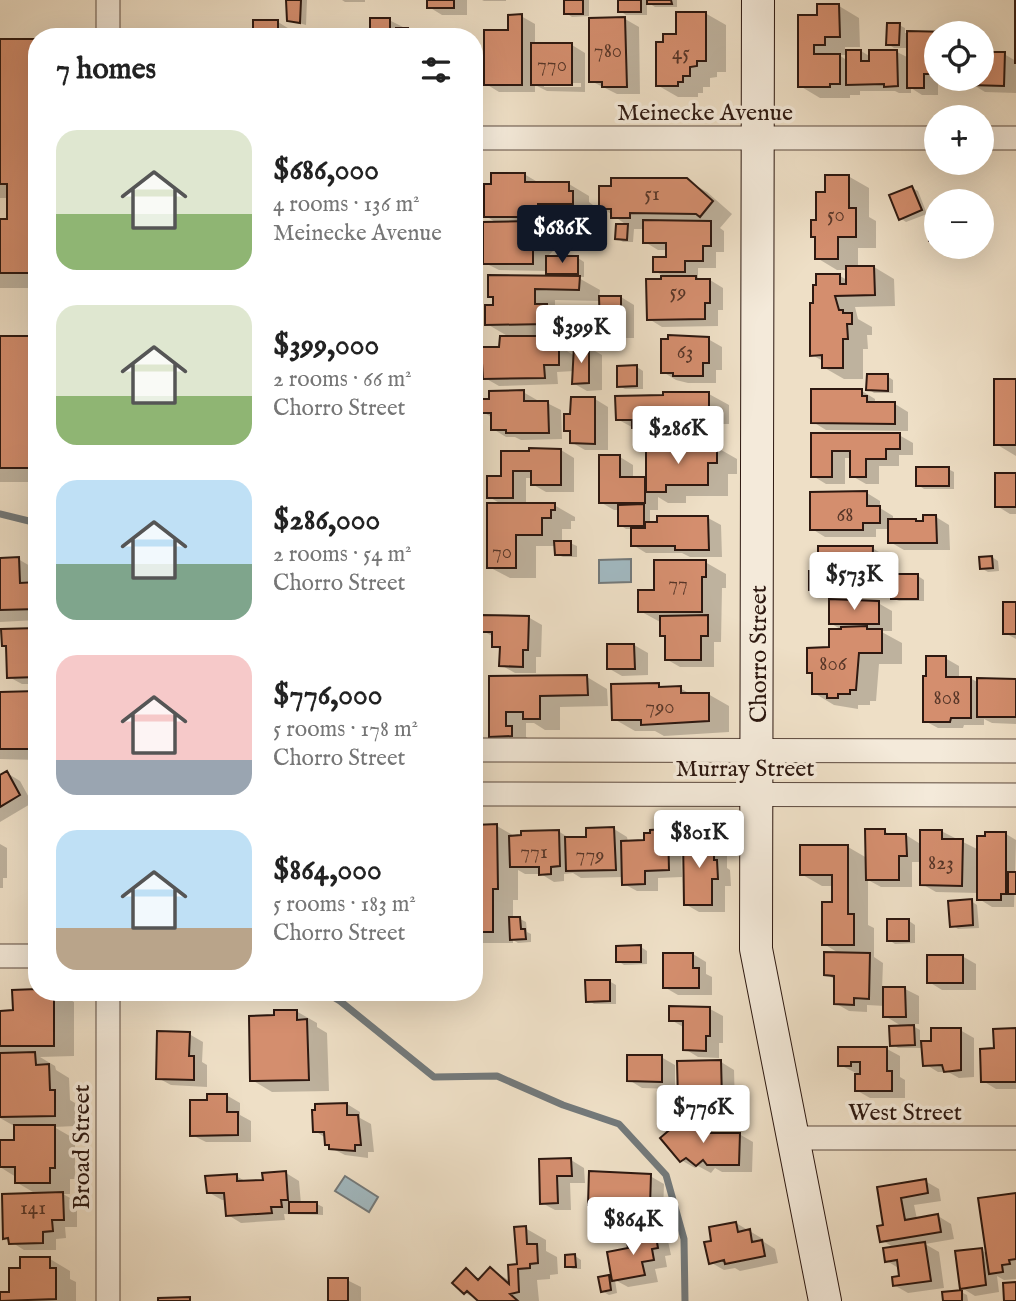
<!DOCTYPE html>
<html lang="en">
<head>
<meta charset="utf-8">
<style>
	:root { --surface:#fff; --page:#f6f6f6; --text:#222; --muted:#767676; --accent:#111827 }
	body { margin:0; font-family:"IM FELL English",serif; background:var(--page); color:var(--text); height:100vh; display:flex; flex-direction:column; font-size:26px; white-space:nowrap }
	* { box-sizing:border-box; margin:0 }
	p { font-size:23px; color:var(--muted) }
	.icon { flex:none; width:38px; height:38px; fill:none; stroke:currentColor; stroke-width:2; stroke-linecap:round; stroke-linejoin:round }
	.map { position:relative; flex:1; overflow:hidden }
	.drawer { position:absolute; left:28px; top:28px; width:455px; height:973px; display:flex; flex-direction:column; background:var(--surface); border-radius:28px; box-shadow:0 7px 28px #0002 }
	.drawer>* { flex:none }
	.tools { position:absolute; left:924px; top:21px; display:grid; gap:14px }
	.tools a { display:grid; place-items:center; width:70px; height:70px; border-radius:50%; background:var(--surface); box-shadow:0 7px 28px #0002; font-size:35px }
	.price { position:absolute; translate:-50% -60px; padding:0 16px; border-radius:7px; background:#fff; color:#222; font-size:23px; line-height:46px; filter:drop-shadow(0 2px 4px #0008) }
	.price::after { content:''; position:absolute; left:50%; top:42px; width:21px; height:16px; margin-left:-10px; background:inherit; clip-path:polygon(0 0,100% 0,50% 100%) }
	.price.active { background:var(--accent); color:#fff }
	ul { padding:0; list-style:none }
	li { display:flex; align-items:center; gap:21px; height:175px; padding:0 28px }
	li span { display:grid; place-items:center; flex:none; width:196px; height:140px; border-radius:21px; color:#555 }
	li>.icon { margin-inline-start:auto }
	span .icon { width:84px; height:84px; fill:#fffc; stroke-width:1 }
	li b { font-size:30px }
	h2 { display:flex; justify-content:space-between; align-items:center; height:84px; padding:0 28px; font-size:30px }
	.map>svg:first-child { display:block }
	.water { fill:#a1b9c1; stroke:#73797a; stroke-width:2 }
	.shadow { fill:#0003; fill-rule:evenodd }
	.lines { fill:none; stroke-linecap:round; stroke-linejoin:round }
	.stream { stroke:#73797a; stroke-width:7 }
	.building { fill:#d48e6e; stroke:#2d1810; stroke-width:2 }
	.street-casing { stroke:#5d4a3e; stroke-width:25 }
	.secondary-casing { stroke:#2d1810; stroke-width:34 }
	.street { stroke:#f4eada; stroke-width:23 }
	.secondary { stroke:#f4eada; stroke-width:32 }
	.labels { text-anchor:middle; stroke-width:7; stroke-linejoin:round; paint-order:stroke }
	.number-label { font-size:21px; fill:#573628 }
	.street-label { font-size:24px; fill:#2d1810; stroke:#f4eada }
</style>
</head>
<body>
<div class="map">
<svg width="1016" height="1301" viewBox="0 0 1016 1301">
	<rect width="100%" height="100%" fill="#eedfc6"/>
	<filter id="stains"><feTurbulence type="fractalNoise" baseFrequency=".00286" numOctaves="4"/><feColorMatrix values="0 0 0 0 .2 0 0 0 0 .09 0 0 0 0 .02 0 0 0 .5 -.17"/></filter>
	<radialGradient id="worn" r=".72"><stop offset=".6" stop-color="#630" stop-opacity="0"/><stop offset="1" stop-color="#630" stop-opacity=".3"/></radialGradient>
	<path class="water" d="M631 559V582L599 583V560Z
		M345 1176 378 1197 369 1212 335 1191Z"/>
	<path class="shadow" d="M288 0H307L306 25 289 20Z
		M342 0H365V2H345Z
		M429 0H467V15H442L429 7Z
		M482 0H506V1H484Z
		M566 0H589V16L572 17 566 13Z
		M620 0H677V7H655L647 2V15H626L620 11Z
		M839 6 859 18 860 47H845V52L861 51 871 57 897 52 909 58V48H894L888 44 899 25 905 28V33H936V79H965V81H938V95H922L911 88V93H899L895 91H860V95H850V98H820L800 86 818 16ZM839 55H848V61Z
		M705 13 726 25V72H717V77L710 78V87H703V93H698V97H678L657 85 665 44Z
		M521 16 535 24V45H572L585 53V92L547 91 535 85V92H499L486 84 509 31ZM544 83H581V87H544Z
		M625 19 639 27 640 94H617L591 81Z
		M389 20 403 27V30H408L419 37H372Z
		M278 22 291 30V37H255Z
		M0 41H37V288H0V221H9V198H0Z
		M474 45 481 49V92H474Z
		M982 54H1004L1016 61V93L985 92 972 84V79H982Z
		M524 174 541 184H569L589 196V202L593 205V214H558V225L572 233V251H553L546 258H578L584 262V277H577L600 290 599 297H621L634 305V338H615L601 331V301L555 300V310L567 317V335H541L575 356 588 347 602 355V390L587 391 573 383 574 371 557 372 558 384 499 386 485 378 501 348 511 338 487 324 495 307V298L490 295 556 278 548 271 499 270 485 263 498 224 486 216Z
		M848 176 869 188V217L876 221V248H858V267H874L894 279 895 306 855 307 858 319 872 327V335H867L868 349H863V379H844L823 367V361L812 355 840 276 847 280V270H837L817 258V239L813 236 826 194Z
		M686 180 707 192 732 214 720 228 724 231V252H716V268H698V279L710 280 723 288V310H718V326L662 327 649 319 662 281V275L655 271 668 258V250H658L645 242V229H634L633 242H623L617 238V225L628 226 601 207Z
		M912 188 918 191 927 214 906 222 900 218Z
		M0 338H37V482H0Z
		M708 339 722 347V370H716V383H688L676 380 663 372Z
		M637 367 643 371V389H625L619 386V368Z
		M887 376 893 380V393H874L868 389Z
		M1016 381V456L996 444Z
		M862 391 875 399V403L895 404 908 412V431L826 430 813 422Z
		M523 392 537 400V403H547L561 410 562 439 521 440 515 437H506L493 429V418L483 412Z
		M709 394 729 405V424H723V436L654 439 617 419Z
		M595 399 608 407V450H585L571 442 572 433 566 430 572 416Z
		M813 435H899L913 443V455H899V466H879V484H866L852 476V458H845V484H826L813 476Z
		M716 447 737 459V474H728V496H686V503H668L658 497V510H650V524L708 518 721 525 722 557H690L682 553H646L633 545V529H626L620 525V510H614L600 502 620 457 633 465V478L648 480Z
		M561 450 574 458V492H546L532 484V478H526V505H554L575 517V521H571V529H562V543H570L577 546V557H563L556 554V546H536V578H510L489 567 503 505 489 497 503 478V453Z
		M948 469 954 472V489H924L918 485Z
		M1016 475V514H1010L997 506Z
		M867 493 880 501V508L893 516V521L920 523 936 517 949 525 950 550H904L890 542V529H876V537H825L812 529Z
		M872 548 886 556 885 597H824L811 589 820 573Z
		M992 557 998 561 999 571 988 572 981 568Z
		M18 559 37 570V620L0 622V560Z
		M705 562 726 574V588H722L721 642H714V667H680L666 659V637L662 635V623L640 611 656 592Z
		M918 576 924 580V601H899L892 598Z
		M878 603 892 611V631H880L902 643V664H879L876 701H870V705H858V709L834 705 814 693V675L809 672 831 649 844 631 830 623Z
		M1016 604V639L1005 633Z
		M528 617 542 625 541 657H536V673H515L501 665 502 650 494 646V637L483 631Z
		M37 630V684H22L9 677 8 648 3 645Z
		M634 645 648 653V675L622 676 608 668Z
		M945 658 959 666V678H970L979 683 1016 681V724L992 723 984 719V725H964L963 728H938L925 721Z
		M491 677H587L607 689 608 706 560 707V730H545L534 723H526V737L531 740 511 747 491 736Z
		M658 685 664 688H680L692 695 708 694 729 706V732L664 736 655 731H635L614 719Z
		M0 693H37V760L0 759Z
		M7 773 20 781 32 803 0 822V776Z
		M474 826H497L516 837 558 831 571 839H587L614 829 627 837 628 842H646L667 831 681 839 682 877 658 878V891H637L624 884 623 877 581 878 573 873 564 874V881L554 882 541 874H525L518 870V900H513V919H520L526 922 527 932 531 934V942L518 943 513 940V943H476L474 942Z
		M884 831 893 836 906 835 922 845 941 831 979 850 1006 834 1016 840 1014 907H992L979 899V893L936 892 922 884V862H912V887H881L868 880V925L874 928V957L883 963 882 989H905L919 996V1024H909L920 1030V1042H933L960 1030 974 1038V1077L959 1078 948 1072H938L925 1064 924 1048H898L892 1044 903 1027 885 1016V1006L867 1005V1012L849 1011 835 1003 836 980 826 974 840 954 824 944 833 904V886H822L801 874 848 847 867 858Z
		M714 837 727 845V868L730 870 731 886H725V912H699L685 904Z
		M0 844 7 848V878H3V888H0Z
		M971 901 977 905 979 928 958 929 952 925Z
		M909 921 915 925V943L895 944 889 940Z
		M641 947 647 951V964L624 965 618 961Z
		M693 954 706 962V974L712 977V995H678L664 987Z
		M962 956 976 964V990H942L929 982Z
		M609 981 616 985V1004H594L588 1000Z
		M37 992H56L74 1002V1056L40 1057 55 1066 56 1070 69 1078 70 1100 75 1103V1126L54 1127 75 1139V1179H70V1194H63L77 1202V1227H65L66 1238 56 1239V1250H24L5 1238 38 1195 16 1182V1177L0 1167V1142H16V1127L0 1118V1012H14Z
		M162 992H238V1000L173 998Z
		M710 1009 723 1016V1043H719V1058L698 1057 685 1049V1028L671 1020Z
		M296 1011 317 1023V1027L327 1033 329 1091 272 1092 252 1080 276 1017Z
		M1016 1030V1089H996L983 1081 996 1050Z
		M189 1034 203 1042 202 1062 207 1065V1087L171 1085 158 1078Z
		M887 1049 900 1056V1077L905 1080V1098H870L856 1090V1073L840 1065Z
		M661 1057 675 1065V1089L642 1088 629 1080Z
		M721 1062 734 1070 735 1106 693 1107 680 1099Z
		M226 1095 240 1103V1115L251 1121V1142H206L192 1135 209 1102Z
		M347 1104 360 1112V1118L371 1124 374 1152H368V1158L345 1155 331 1148 327 1144 326 1138 315 1131Z
		M681 1122 688 1126 692 1123 698 1126 700 1124 716 1134H739L753 1142 752 1172H722L715 1168 711 1173 698 1166 695 1168 681 1160Z
		M571 1160 584 1168 585 1183H570L571 1210H555L542 1203 540 1161Z
		M286 1173 299 1181 301 1204H317L323 1207V1215L284 1214 285 1220 241 1223 228 1215 226 1200H222L208 1192 236 1176 247 1182 264 1181Z
		M650 1176 664 1184 663 1214 603 1212 590 1204Z
		M925 1181 939 1189 941 1201 914 1205 917 1219 938 1216 951 1224 954 1239 925 1244 939 1252 944 1288 908 1293 894 1285 901 1277 900 1269 887 1261 894 1248 882 1240 885 1226 879 1189Z
		M1016 1194V1279L1004 1280 997 1276 999 1292 975 1296 962 1288 981 1250 988 1254Z
		M736 1223 763 1239 764 1242 775 1249 778 1263 740 1271 735 1268 724 1270 710 1262 713 1242Z
		M525 1228 546 1240V1251L557 1257 558 1274 550 1275V1279L537 1280 539 1301H480L465 1293 455 1283 466 1271 481 1280 491 1269 510 1281 518 1266Z
		M655 1233 668 1241 671 1255 665 1256 667 1267 655 1269 658 1282 628 1287 615 1280 617 1293 609 1295 602 1291 609 1277 614 1280 630 1250Z
		M575 1256 581 1260V1269H573L567 1266Z
		M50 1259 70 1271V1279L76 1282V1301H0V1293H10L21 1270Z
		M347 1280 361 1287V1301H330Z
		M961 1292 967 1295 968 1301H944Z"/>
	<g class="lines">
		<path class="stream" d="M0 514 37 523
			M325 992 340 1001 434 1077 497 1076 563 1105 619 1124 666 1175 684 1239 685 1301"/>
	</g>
	<path class="building" d="M286 0H301L300 23 287 21Z
		M427 0H454V8H427Z
		M564 0H583V14H564Z
		M618 0H641V12H618Z
		M647 0H671L672 4H647Z
		M1015 0H1016V63H1015Z
		M817 4H839L840 37H825V45H814V54H840V84H830V87H798V15H817Z
		M676 12H706V61H697V66L690 67V76H683V82H678V86H656V42H663V34H676Z
		M522 14V85H484V30H508V15Z
		M625 17 627 87H602V82H589V18Z
		M370 18H390V35H396V28H408V37H370Z
		M253 20H278V37H253Z
		M887 23H900L899 45H886Z
		M958 26H973V33H958Z
		M312 31H337V37H312Z
		M907 31 952 32 936 33V74H924V88H907Z
		M0 39H37V273H0V219H7V184H0Z
		M531 43H572V85H531Z
		M846 50H861V61H869V50H897L898 86 884 87V84L846 85Z
		M982 52H1005L1004 86 970 85V79H982Z
		M491 173H525V182H569V191H573V204H538V217H484V184H491Z
		M825 175H849V208H856V237H838V259H815V237H811V220H816V192H825Z
		M611 178H687L713 201 700 217 696 214 630 213V218H611V209H599V186H611Z
		M912 186 922 210 899 220 889 195Z
		M643 220 711 221V246H703V261H685V272H653V257H666V243H643Z
		M528 221V224H559V244H539L533 250V264H483V222Z
		M616 224H628L627 240 615 239Z
		M929 226H936V241H929Z
		M546 256H578V274H546Z
		M846 266H874L875 295 835 296 839 310H843V313H852V324H847L848 339H843V368H822V355L810 356V303H813V285H816V274H840V284H846Z
		M488 275 580 276 579 290 535 289V304H547V324L485 325V305H493V297H488Z
		M661 276H696V279H710V303H705V319L647 320 646 279H661Z
		M599 296H621V332H600Z
		M668 335 709 337V363H703V376H673V373H661V339H668Z
		M0 336H37V468H0Z
		M500 336H547V345H559V365H544L545 378 483 379 481 347H499Z
		M574 345H589V383L572 384Z
		M637 365V386L617 387V366Z
		M867 374H888V391L866 390Z
		M994 379H1016V445H994Z
		M811 389H862V396H867V402H895V424L811 423Z
		M524 390V401H548L549 433H506V430H491V413H481L480 399H489V391Z
		M663 392H709V413H703V425L632 428V420H616L615 396 663 395Z
		M571 397H595V444L570 443V431H564V414H570Z
		M811 433H900V449H886V459H866V477H850V451H832V477H811Z
		M646 446H717V463H708V485H666V492H646Z
		M529 448 561 449V485H531V471H513V498H487V476H501V451H529Z
		M599 455H620V477H645V503H599Z
		M916 467H949V486H916Z
		M995 473H1016V507H995Z
		M867 491V506H880V523H863V530H810V492Z
		M487 503H555V510H551V518H542V535H516V568H487Z
		M644 504V526H618V505Z
		M923 515H936L937 543H888V519H916V521H923Z
		M657 516H708L709 550H675V546H631V528H645V522H657Z
		M554 541H571V555H555Z
		M818 546H873L872 590H809V571H818Z
		M992 556 993 568 980 569 979 557Z
		M19 557 20 583 37 582V609L0 610V558Z
		M654 560H706V577H702V612H638V590H654Z
		M891 574H918V599H891Z
		M829 599 879 601V624H829Z
		M1003 602H1016V634H1003Z
		M481 615 529 616 528 650H523V667L499 666 500 647H492V632H481Z
		M708 615V636H701V660H665V636H660V616Z
		M867 626V629H882V653H859L856 690H850V694H838V698H827V694H812V673H807V648L829 647V629H841V627Z
		M37 628V677L7 678 6 646H2L1 629Z
		M607 644H634L635 669H607Z
		M926 656H946V677H971V718H951L950 722H923V676H926Z
		M587 675 588 695 540 696V719H523V712H506V726H512V736L489 737V676Z
		M977 678 1016 679V717H977Z
		M659 683V687L681 686V693H709V721L641 725V720H612L611 684Z
		M37 691 35 749H0V692Z
		M7 771 20 795 0 807V775Z
		M497 824 498 889H493V932H474V825Z
		M614 827 616 870 566 871 565 837H586V828Z
		M668 829 669 870 645 871V884L622 885 621 841 644 840V833H650V830Z
		M865 829H885V834H906L907 856H899V880H866Z
		M559 830 560 866 551 867V874L539 875V867H510L509 836 521 835V831Z
		M920 830H942V839H963L962 886 920 885Z
		M985 832H1006V894H1001V900H977V836H985Z
		M683 836H714V860H717L718 879H712V905H684Z
		M800 845H848V914H854V945H822V902H832V875H800Z
		M1008 872H1016V894H1008Z
		M972 899 973 925 950 927 948 901Z
		M509 917H520L521 929H525L526 939 510 940Z
		M887 919H909V941H887Z
		M641 945V962H616V946Z
		M824 952 870 953 869 999 854 998V1005L834 1004V976L824 975Z
		M663 953H693V968H699V988H663Z
		M927 955H963V983H927Z
		M585 980H610V1001L586 1002Z
		M883 987H905L906 1017H883Z
		M37 989V992H54V1046H0V1011L13 1010 12 990Z
		M669 1006 710 1007V1036H706V1051L683 1050V1021H669Z
		M274 1010H297V1020L307 1019 309 1080 250 1081 249 1016 274 1015Z
		M914 1025 915 1045 890 1046 889 1026Z
		M931 1028H961V1070L944 1072 942 1065 923 1066 921 1041H931Z
		M1016 1028V1082H981L980 1049 994 1048 993 1029Z
		M157 1031 190 1032 189 1056H194V1080L156 1079Z
		M838 1047H887V1071H892V1091H855V1074H860V1062H851V1066H838Z
		M35 1052 36 1065 49 1064 50 1090H55V1116L0 1117V1053Z
		M627 1055H662V1082L627 1081Z
		M721 1060 722 1099 678 1100 677 1061Z
		M207 1094H227V1112H238V1135L190 1136V1100H207Z
		M347 1103V1115H358L361 1145H355V1151L329 1149V1145H325L324 1132H313L312 1110H315V1104Z
		M681 1120 686 1126 692 1121 696 1125 700 1122 709 1133H740L739 1165H707L703 1160 696 1166 686 1158 680 1162 660 1138Z
		M14 1125H55V1168H50V1183H15V1167H0V1140H14Z
		M571 1158 572 1176H557L558 1203 540 1204 539 1159Z
		M286 1171 288 1200H281L282 1207H271L272 1213 226 1216 224 1193H207L205 1176 237 1174V1181L263 1180 262 1173Z
		M589 1171 651 1174 650 1207 588 1205Z
		M926 1179 928 1193 901 1198 905 1220 938 1214 941 1232 880 1242 877 1226 883 1225 877 1187Z
		M63 1192 64 1220H52L53 1231 43 1232V1243L9 1244 8 1238 3 1239 2 1194Z
		M1016 1193V1259L1009 1260 1010 1264 1002 1265 1003 1272 989 1274 978 1198Z
		M289 1202H317V1213H289Z
		M736 1222 738 1232 750 1229 752 1242 762 1240 765 1256 725 1264 724 1260 709 1264 704 1242 711 1241 709 1227Z
		M526 1226 527 1244H537L538 1263 530 1264V1268L518 1269 519 1292 510 1294 518 1301H478L467 1291 464 1294 452 1283 466 1268 478 1280 490 1267 509 1284 508 1265 517 1264 514 1227Z
		M655 1231 658 1248 652 1249 654 1260 642 1262 645 1275 612 1281 607 1252 628 1248 626 1237Z
		M925 1242 931 1281 893 1286 892 1277 899 1276 897 1260 885 1262 883 1248Z
		M982 1248 986 1285 960 1289 955 1251Z
		M575 1254 576 1267H565V1255Z
		M20 1257H50V1268H56V1299L0 1301V1292H9V1268H20Z
		M609 1275 611 1290 601 1292 598 1277Z
		M328 1278H348V1301H328Z
		M1016 1282V1301H1004L1003 1283Z
		M962 1290V1301H943L942 1292Z
		M190 1297V1301H158V1298Z"/>
	<g class="lines">
		<g class="street-casing">
			<path id="street" d="M108 37V0
				M474 138H936
				M982 138H1016
				M474 750 1016 751
				M474 794 1016 795
				M0 956H37
				M108 992V1301
				M794 1138H1016"/>
		</g>
		<g class="secondary-casing">
			<path id="secondary" d="M758 0 756 949 825 1301"/>
		</g>
		<use href="#street" class="street"/>
		<use href="#secondary" class="secondary"/>
	</g>
	<g class="labels">
		<g class="number-label">
			<text x="608" y="57">780</text>
			<text x="681" y="59">45</text>
			<text x="552" y="71">770</text>
			<text x="652" y="200">51</text>
			<text x="836" y="221">50</text>
			<text x="678" y="298">59</text>
			<text x="685" y="358">63</text>
			<text x="845" y="521">68</text>
			<text x="502" y="558">70</text>
			<text x="678" y="590">77</text>
			<text x="833" y="670">806</text>
			<text x="947" y="704">808</text>
			<text x="660" y="713">790</text>
			<text x="534" y="858">771</text>
			<text x="590" y="861">779</text>
			<text x="941" y="869">823</text>
			<text x="33" y="1214">141</text>
		</g>
		<g class="street-label">
			<text x="705" y="120">Meinecke Avenue</text>
			<text transform="translate(758 654) rotate(-90)" y="8">Chorro Street</text>
			<text x="745" y="776">Murray Street</text>
			<text x="905" y="1120">West Street</text>
			<text transform="translate(81 1147) rotate(-90)" y="8">Broad Street</text>
		</g>
	</g>
	<rect width="100%" height="100%" filter="url(#stains)"/>
	<rect width="100%" height="100%" fill="url(#worn)"/>
</svg>
<div class="tools">
<a><svg class="icon" aria-label="locate" viewBox="0 0 24 24"><circle cx="12" cy="12" r="6"/><path d="M12 2v4M12 18v4M2 12h4M18 12h4"/></svg></a>
<a>+</a>
<a>−</a>
</div>
<b class="price active" style="left:562px;top:265px">$686K</b>
<b class="price" style="left:581px;top:365px">$399K</b>
<b class="price" style="left:678px;top:466px">$286K</b>
<b class="price" style="left:854px;top:612px">$573K</b>
<b class="price" style="left:699px;top:870px">$801K</b>
<b class="price" style="left:703px;top:1145px">$776K</b>
<b class="price" style="left:633px;top:1257px">$864K</b>
<section class="drawer">
<h2>7 homes<svg class="icon" aria-label="filters" viewBox="0 0 24 24"><path d="M4 7h16M4 17h16"/><circle cx="9" cy="7" r="2"/><circle cx="15" cy="17" r="2"/></svg></h2>
<ul>
<li><span style="background:linear-gradient(#dfe7d0 60%,#8fb573 0)"><svg class="icon" aria-label="home" viewBox="0 0 24 24"><path d="M3 11l9-7 9 7M6 9v11h12V9"/></svg></span><div><b>$686,000</b><p>4 rooms · 136 m²</p><p>Meinecke Avenue</p></div></li>
<li><span style="background:linear-gradient(#dfe7d0 65%,#8fb573 0)"><svg class="icon" aria-label="home" viewBox="0 0 24 24"><path d="M3 11l9-7 9 7M6 9v11h12V9"/></svg></span><div><b>$399,000</b><p>2 rooms · 66 m²</p><p>Chorro Street</p></div></li>
<li><span style="background:linear-gradient(#bfe0f5 60%,#7fa58c 0)"><svg class="icon" aria-label="home" viewBox="0 0 24 24"><path d="M3 11l9-7 9 7M6 9v11h12V9"/></svg></span><div><b>$286,000</b><p>2 rooms · 54 m²</p><p>Chorro Street</p></div></li>
<li><span style="background:linear-gradient(#f6c9c9 75%,#9aa5b1 0)"><svg class="icon" aria-label="home" viewBox="0 0 24 24"><path d="M3 11l9-7 9 7M6 9v11h12V9"/></svg></span><div><b>$776,000</b><p>5 rooms · 178 m²</p><p>Chorro Street</p></div></li>
<li><span style="background:linear-gradient(#bfe0f5 70%,#b9a48a 0)"><svg class="icon" aria-label="home" viewBox="0 0 24 24"><path d="M3 11l9-7 9 7M6 9v11h12V9"/></svg></span><div><b>$864,000</b><p>5 rooms · 183 m²</p><p>Chorro Street</p></div></li>
</ul>
</section>
</div>
</body>
</html>
